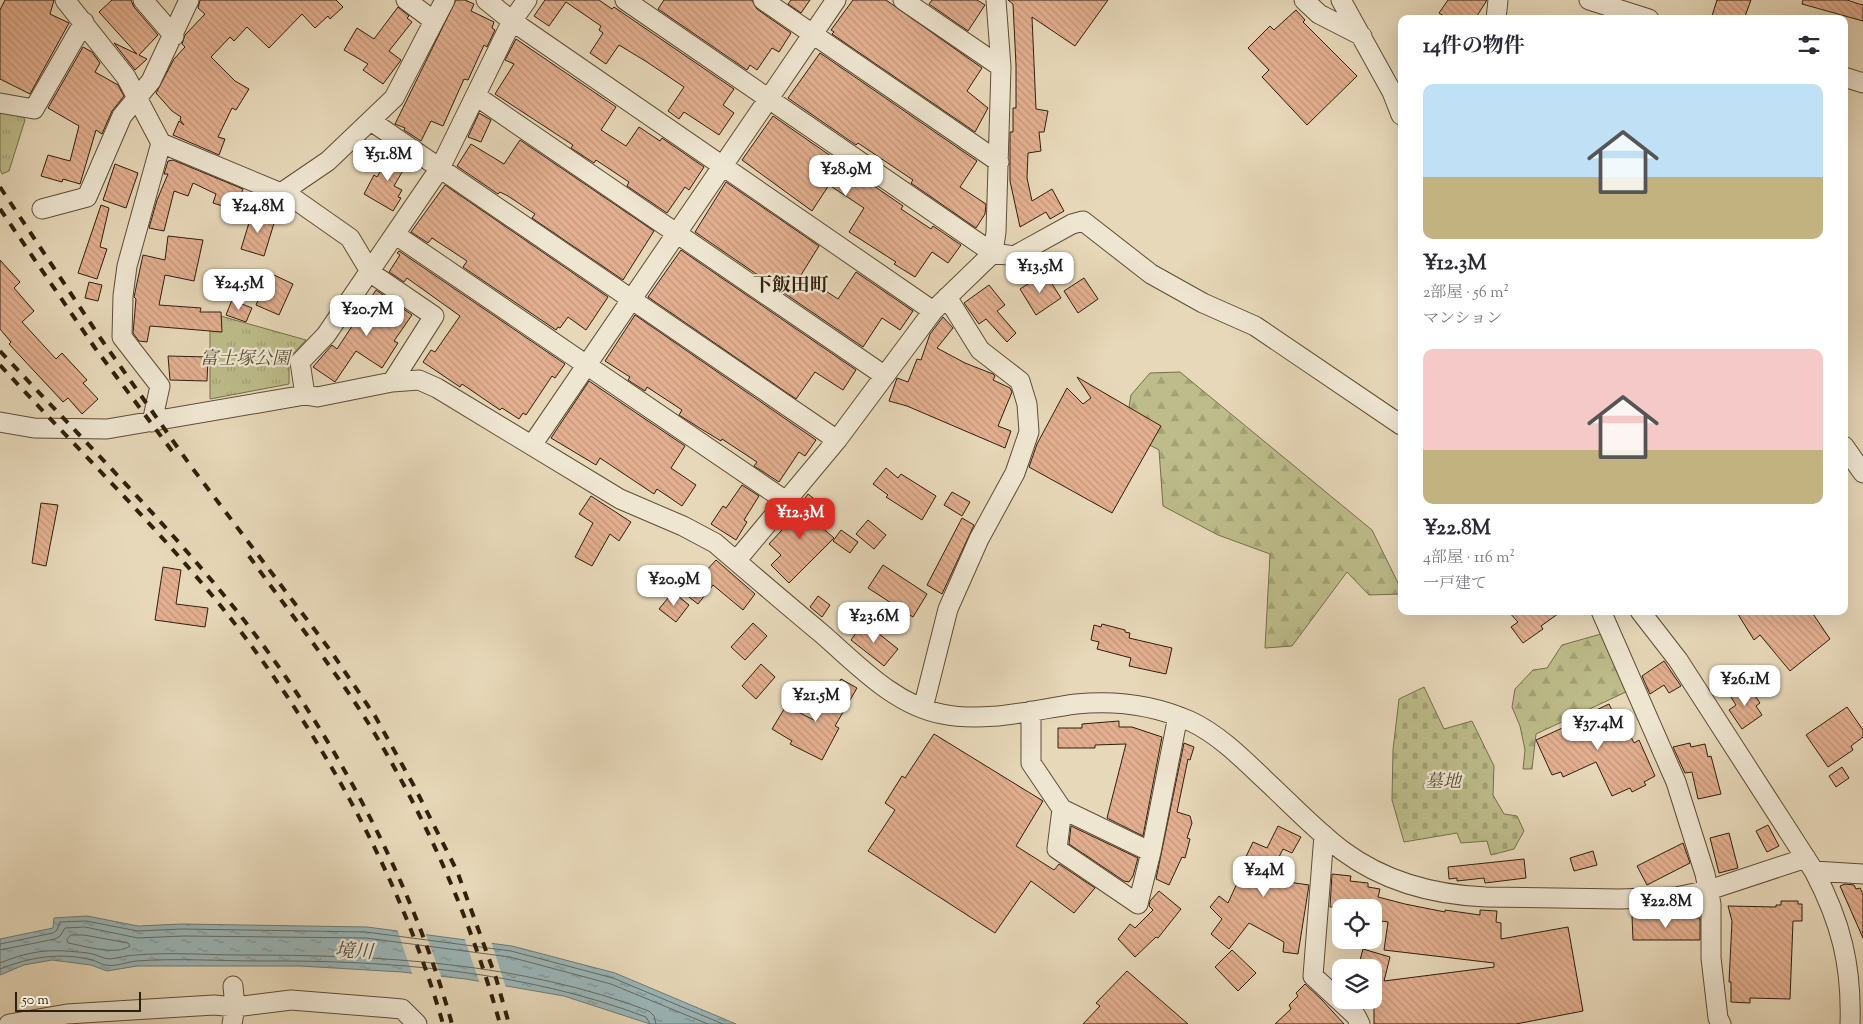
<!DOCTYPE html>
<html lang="ja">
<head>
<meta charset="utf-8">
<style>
	:root { --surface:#fff; --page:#f7f7f7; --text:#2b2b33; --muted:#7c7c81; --accent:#d93025 }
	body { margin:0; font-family:"Sorts Mill Goudy","Noto Serif JP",serif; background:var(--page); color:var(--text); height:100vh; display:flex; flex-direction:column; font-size:19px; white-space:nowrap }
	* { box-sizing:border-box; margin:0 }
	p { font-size:16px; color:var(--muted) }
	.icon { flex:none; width:28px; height:28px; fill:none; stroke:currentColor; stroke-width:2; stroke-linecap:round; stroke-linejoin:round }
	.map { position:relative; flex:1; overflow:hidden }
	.side { position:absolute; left:1398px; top:15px; width:450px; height:600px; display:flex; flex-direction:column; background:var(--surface); border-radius:10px; box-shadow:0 5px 20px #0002 }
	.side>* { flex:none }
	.fabs { position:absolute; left:1332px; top:899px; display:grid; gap:10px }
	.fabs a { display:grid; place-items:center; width:50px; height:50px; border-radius:10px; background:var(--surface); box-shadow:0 5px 20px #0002; font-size:25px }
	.scale { position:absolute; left:15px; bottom:12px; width:126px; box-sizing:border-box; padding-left:5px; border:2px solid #301f0c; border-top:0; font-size:14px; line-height:18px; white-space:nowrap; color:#301f0c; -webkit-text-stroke:4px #efe6d2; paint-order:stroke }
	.price { position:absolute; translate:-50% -42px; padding:0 11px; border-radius:10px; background:#fff; color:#222; font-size:16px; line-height:32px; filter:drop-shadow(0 1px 2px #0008) }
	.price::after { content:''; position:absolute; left:50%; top:30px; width:15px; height:11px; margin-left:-8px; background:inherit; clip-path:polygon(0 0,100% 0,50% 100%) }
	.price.selected { background:var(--accent); color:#fff }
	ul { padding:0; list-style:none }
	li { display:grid; align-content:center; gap:10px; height:265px; padding:0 25px }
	li span { display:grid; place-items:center; height:155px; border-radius:10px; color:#555 }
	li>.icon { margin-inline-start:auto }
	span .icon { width:90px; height:90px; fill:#fffc; stroke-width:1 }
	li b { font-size:21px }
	h2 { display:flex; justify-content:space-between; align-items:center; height:60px; padding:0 25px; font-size:21px }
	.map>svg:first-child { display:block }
	.grass { fill:url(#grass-tufts); stroke:#766e4b }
	.forest { fill:url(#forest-firs); stroke:#766e4b }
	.cemetery { fill:url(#cemetery-stones); stroke:#766e4b }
	.water { fill:url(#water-ripples); stroke:#707a74 }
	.pier { fill:#e7d8b9 }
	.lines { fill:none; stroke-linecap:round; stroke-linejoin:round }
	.shore { stroke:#666b63; stroke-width:1 }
	.building { fill:url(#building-back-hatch); stroke:#301f0c }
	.minor-casing { stroke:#5e4d37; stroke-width:21 }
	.minor { stroke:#efe6d2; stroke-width:19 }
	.rail { stroke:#301f0c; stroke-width:4; stroke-dasharray:9 9; stroke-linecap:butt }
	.labels { text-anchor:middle; stroke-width:4.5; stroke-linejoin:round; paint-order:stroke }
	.park-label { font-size:18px; font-style:italic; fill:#5a4e32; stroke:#efe6d2 }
	.neighbourhood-label { font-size:19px; font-weight:bold; fill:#301f0c; stroke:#efe6d2 }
	.water-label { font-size:19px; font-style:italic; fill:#504d40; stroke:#efe6d2 }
</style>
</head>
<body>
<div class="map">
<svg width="1863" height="1024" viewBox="0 0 1863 1024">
	<defs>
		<pattern id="grass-tufts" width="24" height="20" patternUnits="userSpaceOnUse" patternTransform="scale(1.25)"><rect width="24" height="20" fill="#bdbc8a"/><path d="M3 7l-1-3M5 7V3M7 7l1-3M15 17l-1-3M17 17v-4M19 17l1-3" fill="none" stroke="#a3a176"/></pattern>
		<pattern id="forest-firs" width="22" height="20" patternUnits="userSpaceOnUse" patternTransform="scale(1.25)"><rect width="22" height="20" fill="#bdbc8a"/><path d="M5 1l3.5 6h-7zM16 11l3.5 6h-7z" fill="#a3a176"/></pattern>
		<pattern id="cemetery-stones" width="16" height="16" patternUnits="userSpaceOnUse" patternTransform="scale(1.25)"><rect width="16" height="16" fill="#bdbc8a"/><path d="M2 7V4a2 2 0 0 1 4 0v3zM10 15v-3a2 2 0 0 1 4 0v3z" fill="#a3a176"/></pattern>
		<pattern id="water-ripples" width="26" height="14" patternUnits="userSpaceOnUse" patternTransform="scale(1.25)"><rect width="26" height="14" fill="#9bb7ba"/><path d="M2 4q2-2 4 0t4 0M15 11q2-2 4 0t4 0" fill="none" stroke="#7f9496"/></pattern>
		<pattern id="building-back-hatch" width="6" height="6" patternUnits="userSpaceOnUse" patternTransform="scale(1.25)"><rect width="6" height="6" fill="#e3af90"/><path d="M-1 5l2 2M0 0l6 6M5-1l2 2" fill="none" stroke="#c3967b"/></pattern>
	</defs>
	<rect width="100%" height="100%" fill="#e7d8b9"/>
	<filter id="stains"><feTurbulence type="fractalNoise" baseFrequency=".004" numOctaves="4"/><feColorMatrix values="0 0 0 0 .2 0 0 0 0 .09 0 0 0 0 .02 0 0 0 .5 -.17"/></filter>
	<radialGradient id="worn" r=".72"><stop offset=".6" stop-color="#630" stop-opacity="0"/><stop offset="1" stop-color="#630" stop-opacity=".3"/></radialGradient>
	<path class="grass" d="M0 109 20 112 25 120 9 171 2 174 0 169Z
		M210 313 306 340 289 358V384L210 399Z"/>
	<path class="forest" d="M1180 372 1372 530 1401 589V594L1369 595 1347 572 1292 646 1265 648 1270 554 1218 535 1163 506 1159 450 1125 432 1131 395 1150 373Z
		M1601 634 1628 691 1536 734 1532 769H1523L1525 750 1520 726 1512 707 1515 689 1533 670 1547 668 1562 645Z"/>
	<path class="cemetery" d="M1424 687 1444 729 1472 721 1494 766 1493 795 1504 814 1517 816 1524 831 1514 849 1491 855 1487 841 1461 843 1457 833 1404 842 1392 800 1393 750 1399 699Z"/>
	<path class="water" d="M87 916 138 926 182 924 367 927 512 946 615 973 736 1024H650L564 996 466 979 402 972 300 966H137L107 971 91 965 52 960 24 965 0 975V939L53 928 54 918Z"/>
	<path class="pier" d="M397 929 425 932 442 979 413 976Z
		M464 937 491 941 506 988 480 984Z"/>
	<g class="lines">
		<path class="shore" d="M71 935H84L128 943 130 946C116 956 85 946 68 943L67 940Z
			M0 944 53 933 57 930 60 922 86 921 138 931 182 929 366 932 511 951 613 978 723 1024
			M0 950 55 939 60 936 65 928 85 927 138 938 183 936 366 938 510 957 611 984 708 1024
			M0 963C35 949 52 949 88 953 96 954 103 959 110 959 119 958 128 955 136 955 171 952 207 955 242 955 378 955 521 962 649 1011L654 1016 656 1024
			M0 969C30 957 60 952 92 960 97 961 102 965 106 965 116 967 127 962 136 961 177 958 220 961 261 961 389 960 525 971 646 1017L650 1024"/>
	</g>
	<path class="building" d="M5 0H54L50 14 69 23 30 94 0 79V10Z
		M112 0H131L134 7 158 35 139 55 147 59 135 70 114 43 137 54 99 12Z
		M200 0H336L343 7 330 19 328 16 315 28 302 14 269 48 247 27 234 41 230 37 211 57 235 81 249 89 236 110 232 108 218 137 225 139 219 155 173 135 179 121 184 125 180 120 181 117 172 111 156 93 174 59 185 47 182 44 185 35 205 14 198 8Z
		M456 0H465L474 4 471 11 494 22 492 28 495 30 487 47 484 45 468 80 464 79 443 126 431 121 421 141 404 130 405 128 395 124Z
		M545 0H599L612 9 614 7 734 89 723 105 734 113 719 135 684 112 679 119 668 111 684 87 647 62 619 45 606 64 590 53 603 33 599 30 601 26 566 2 549 26 534 16Z
		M664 0H752L757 9 791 33 779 52 772 48 757 70 750 65 747 70 658 9Z
		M791 0H810L801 13 788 4Z
		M853 0H886L982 68 967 91 988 108 975 132 832 34 834 32 831 30Z
		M932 0H977L985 5 968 31 929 4Z
		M1008 0H1108L1075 46 1032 17 1036 109 1048 111 1044 132H1039L1041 151 1028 153 1027 178 1032 201 1052 189 1064 211 1050 219 1046 212 1020 227 1010 181V132H1013V108H1016V65L1013 4Z
		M1448 0H1487L1475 19H1449L1439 13Z
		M1717 0H1751L1744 19H1711Z
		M1803 0H1847L1859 4 1863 5V21L1802 4Z
		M398 7 409 16 407 18 412 22 389 51 401 60 383 84 363 70 368 64 344 50 357 28 374 39Z
		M1296 10 1305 20 1303 22 1357 76 1307 125 1262 77 1269 70 1248 48 1270 26 1274 30Z
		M516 39 616 107 601 130 626 146 639 127 660 141 662 138 704 167 689 190 685 187 667 213 627 186 629 182 596 160 594 163 571 148 573 145 495 94 514 64 505 60Z
		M83 47 92 52 100 63 95 72 118 85 124 96 112 111 102 134 96 130 80 184 63 179 62 182 41 176 48 155 70 161 79 126 48 108Z
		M820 53 977 161 960 187 986 204 985 214 976 228 911 183 913 180 858 143 856 145 788 98Z
		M479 113 491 120 481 142 468 137Z
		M773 116 903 206 901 209 931 229 933 226 961 245 948 263 932 252 915 277 894 264 896 262 849 232 864 208 829 185 812 211 742 160Z
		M520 140 654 231 623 280 532 218 535 214 508 196 500 192 498 194 457 166 471 144 504 164Z
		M393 150 409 160 394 186 402 190 398 197 401 198 393 211 364 194 374 175 377 177Z
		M173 160 243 189 235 210 213 203 216 194 193 183 188 196 174 191 164 231 149 228 157 200 168 174H164L168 161Z
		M115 164 138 173 126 208 103 200Z
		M726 182 819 246 801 275 838 299 856 272 913 311 900 330 882 318 863 347 695 232Z
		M445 185 608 297 586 330 568 317 560 328 558 327 556 330 463 267 467 261 432 238 428 243 411 232Z
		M101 205 109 208 100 247 107 249 97 279 78 273Z
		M252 213 275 220 264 256 241 249Z
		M168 236 203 240 194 281 165 275 159 305 201 308 200 312H221L222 332 150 326 147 342 139 341 133 333 136 299 134 297 143 255 165 260Z
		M681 250 856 370 843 390 815 372 796 399 648 297Z
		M399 251 565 364 555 378 552 376 526 415 523 413 519 419 502 408 500 410 462 384 460 387 423 362 431 350 435 352 460 316 407 278 404 282 389 272 400 255 397 253Z
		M0 260 20 282 14 288 34 311 22 322 56 359 62 353 87 380 83 383 98 399 82 414 68 398 63 402 9 344 11 342 0 329Z
		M270 273 293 284 279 315 256 305Z
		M1045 273 1061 298 1036 315 1020 289Z
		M1084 278 1098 299 1078 313 1064 291Z
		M89 282 102 285 98 301 85 298Z
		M989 285 1005 305 997 311 1016 333 1007 342 986 319 979 324 964 303Z
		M376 290 412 315 394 341 398 343 382 368 356 351 335 382 313 367 332 345 337 349Z
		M232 300 252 308 246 322 226 315Z
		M635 315 816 440 805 456 799 452 779 482 754 466 757 462 722 439 721 441 698 427 679 415 682 410 647 387 645 391 628 380 630 377 605 361Z
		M943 317 953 328 937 348 965 363 993 374 995 376 993 380 1010 388 1012 392 998 426 1011 431 1005 448 907 406 889 401 897 378 908 382 917 359 921 360 930 334Z
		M168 356 208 357 207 381 170 380Z
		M1077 377 1161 426 1112 513 1029 467 1037 444 1067 388 1083 404 1091 398Z
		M589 381 685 446 671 468 696 485 682 506 657 489 654 494 600 458 596 465 551 438Z
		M886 468 898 478 901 474 936 496 922 520 886 497 888 495 873 484Z
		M742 485 759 496 744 520 747 522 736 540 711 524 723 506 726 508Z
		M952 492 970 502 962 516 944 505Z
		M808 494 823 506 812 519 834 538 789 583 771 565 781 555 769 544 782 530Z
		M591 496 631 522 619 541 610 534 592 566 575 557 593 523 579 514Z
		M41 503 58 505 46 566 32 563Z
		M962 518 974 525 942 594 927 585Z
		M868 520 886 535 874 549 856 534Z
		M841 530 858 542 850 553 833 541Z
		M716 560 755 594 743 610 713 585 698 604 685 594Z
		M883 565 927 594 913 617 868 588Z
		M163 567 181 570 176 604 208 608 205 627 155 620Z
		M673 592 689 605 676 622 659 609Z
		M818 596 830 605 822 617 810 607Z
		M1508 611H1562L1541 626 1543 629 1523 643 1511 627 1518 622Z
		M1736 611H1811L1830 639 1790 671 1760 635 1754 640Z
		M864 622 898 649 884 666 851 640Z
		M753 623 767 636 745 660 731 647Z
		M1102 624 1125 630V632L1130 633 1129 638 1172 648 1166 674 1129 666 1131 658 1097 649 1099 642 1091 640 1094 625 1101 627Z
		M1664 661 1681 686 1669 693 1664 685 1650 694 1642 676Z
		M761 664 775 677 756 699 742 686Z
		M841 679 857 688 835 726 839 728 822 760 790 744 792 741 772 729 786 706 816 721Z
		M1748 685 1760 703 1756 706 1762 715 1742 729 1729 710 1736 705 1731 697Z
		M1609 704 1617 721 1621 719 1630 738 1631 737 1634 743 1639 740 1655 776 1644 782 1646 785 1632 792 1630 788 1612 796 1596 762 1563 777 1561 772 1552 775 1536 740 1591 715 1590 713Z
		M1847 707 1863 730V737L1851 746 1853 750 1828 767 1806 735Z
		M1119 721V727H1132L1162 737 1143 836 1107 818 1126 744 1095 745V748H1058V728H1082V724Z
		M934 734 1043 801 1016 846 1054 870 1059 864 1095 888 1074 913 1031 881 995 933 868 851 895 810 885 803 902 776 905 778Z
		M1184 743 1194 747 1190 760 1188 759 1177 812 1190 816 1192 823 1187 838 1190 839 1185 858 1182 857 1169 885 1156 879Z
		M1690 743 1691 747 1705 744 1708 757 1711 756 1721 794 1698 799 1692 772 1685 773 1673 747Z
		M1842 767 1849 778 1836 787 1829 776Z
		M1768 825 1779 846 1767 852 1756 831Z
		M1071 826 1138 858 1133 876 1129 882 1124 881 1069 844Z
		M1278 826 1301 837 1292 853 1283 849 1268 879 1309 885 1298 954 1283 952 1284 942 1249 923 1229 949 1211 934 1222 919 1210 907 1219 896 1228 903 1244 868 1241 867 1253 842 1267 848Z
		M1729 833 1738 868 1719 873 1710 838Z
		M1683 843 1690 863 1647 885 1637 866Z
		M1593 851 1597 865 1574 871 1570 858Z
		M1524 859 1526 878 1485 883 1484 878 1457 881V878L1449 879 1448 867Z
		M1332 874 1351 876 1350 881 1368 883V887L1380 889 1378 897 1405 904 1445 912V910L1480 915V910L1497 911 1496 922 1501 923V939L1568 927 1583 1011 1516 1024H1374V968H1358L1363 949 1390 957 1384 981 1494 967V963L1384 950 1388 922 1374 920V908L1330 907Z
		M1845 884 1854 885 1856 889 1860 888 1863 894V938L1840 886Z
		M1159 891 1181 909 1158 938 1156 937 1135 957 1118 939 1130 924 1135 928 1153 910 1149 906 1150 901Z
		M1781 901H1798V904H1802V921H1793L1790 999 1750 998V1003L1731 1002V982H1729L1732 921 1728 906 1776 907V905H1781Z
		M1650 915V918H1700V940H1633L1632 916Z
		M1232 950 1256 973 1238 991 1215 967Z
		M1127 971 1188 1024H1083L1100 1006 1096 1003Z
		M1305 984 1322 1000 1344 1024H1275L1291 1009 1289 1005 1298 996 1296 993Z"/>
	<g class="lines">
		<g class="minor-casing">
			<path id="minor" d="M65 0 126 77 161 143 293 198 350 238 371 273 434 316 392 382
				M143 0 174 36
				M406 0 434 21
				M486 0 512 21 933 311
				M625 0 993 253 1014 256 1072 224 1083 221 1151 274 1203 303 1255 326 1401 425
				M763 0 999 162
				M903 0 1001 67
				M1304 0 1319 14 1362 36
				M1341 0 1392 92 1401 115
				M1589 0 1649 19
				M1496 19 1498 0
				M1844 77 1863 83
				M476 96 885 376
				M0 103 34 109 84 22
				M371 121 837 440
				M281 193 328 161 394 98 445 0
				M42 209 87 197 122 116 151 81 189 0
				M396 235 786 501
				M305 395 300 362 326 335 440 168 512 21 527 0
				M0 422 34 428 107 429 305 395 317 397 392 382 419 380 437 388 620 499 683 526 715 543C750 573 785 603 821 633 856 663 894 705 942 714 986 723 1032 710 1076 704 1115 700 1154 705 1190 721 1218 734 1242 758 1264 779 1290 803 1315 830 1343 851 1385 882 1436 895 1486 897L1620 899 1676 897 1709 890 1806 858
				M152 422 160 386 122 337 123 296 127 266 161 143
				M532 445 836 0
				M1844 446 1863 473
				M736 561 837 440 933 311 993 253 996 232 1001 67 996 0
				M1601 611 1676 782 1705 874 1711 904V958L1718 1018 1721 1024
				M1640 611 1678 660 1814 871C1841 922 1852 966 1850 1024
				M923 708 948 609 979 539 1015 473 1029 432 1027 404 1020 381 980 350 947 297
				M1031 711V763L1062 809 1057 849 1138 904 1151 852 1178 716
				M1062 809 1151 852
				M1324 835 1313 976 1356 1016 1360 1024
				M1814 871 1863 874
				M9 1024 67 1014 214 1005 235 1007 291 1000 391 1008 402 1009 417 1024
				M232 1024 235 1007 233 986"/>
		</g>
		<use href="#minor" class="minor"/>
		<path class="rail" d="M0 187 101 339 190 465 330 650 375 716 414 786 457 871 496 978 509 1024
			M0 209 95 348 175 455
			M0 351C79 436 163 519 236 610 331 729 411 877 452 1024
			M0 365C76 448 158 527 228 615 322 735 401 877 443 1024
			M249 556C289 612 336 671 372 729 428 822 471 920 500 1024"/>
	</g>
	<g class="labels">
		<g class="park-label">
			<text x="245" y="364">富士塚公園</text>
			<text x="1443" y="787">墓地</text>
		</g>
		<g class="neighbourhood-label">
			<text x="791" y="291">下飯田町</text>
		</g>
		<g class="water-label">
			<text transform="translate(354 950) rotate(3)" y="7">境川</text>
		</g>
	</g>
	<rect width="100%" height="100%" filter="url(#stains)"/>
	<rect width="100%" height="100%" fill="url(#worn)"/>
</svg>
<div class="fabs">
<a><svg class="icon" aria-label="locate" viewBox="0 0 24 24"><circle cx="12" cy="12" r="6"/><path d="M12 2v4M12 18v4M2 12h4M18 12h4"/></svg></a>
<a><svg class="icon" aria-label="layers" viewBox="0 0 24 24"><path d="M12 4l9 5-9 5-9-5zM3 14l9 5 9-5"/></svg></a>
</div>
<div class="scale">50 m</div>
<b class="price" style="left:388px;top:182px">¥51.8M</b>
<b class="price" style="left:846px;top:197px">¥28.9M</b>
<b class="price" style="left:258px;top:234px">¥24.8M</b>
<b class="price" style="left:1040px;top:294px">¥13.5M</b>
<b class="price" style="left:239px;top:311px">¥24.5M</b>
<b class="price" style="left:367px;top:337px">¥20.7M</b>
<b class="price selected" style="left:800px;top:540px">¥12.3M</b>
<b class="price" style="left:674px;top:607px">¥20.9M</b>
<b class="price" style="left:874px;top:644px">¥23.6M</b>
<b class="price" style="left:1745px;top:707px">¥26.1M</b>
<b class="price" style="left:816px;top:723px">¥21.5M</b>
<b class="price" style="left:1598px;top:751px">¥37.4M</b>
<b class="price" style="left:1264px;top:898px">¥24M</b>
<b class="price" style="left:1666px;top:929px">¥22.8M</b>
<section class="side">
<h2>14件の物件<svg class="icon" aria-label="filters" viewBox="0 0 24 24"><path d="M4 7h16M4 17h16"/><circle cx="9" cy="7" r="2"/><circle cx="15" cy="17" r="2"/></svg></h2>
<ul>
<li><span style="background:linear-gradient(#bfe0f5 60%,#c2b280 0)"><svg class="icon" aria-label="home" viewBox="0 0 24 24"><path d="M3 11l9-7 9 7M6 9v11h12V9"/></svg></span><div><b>¥12.3M</b><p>2部屋 · 56 m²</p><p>マンション</p></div></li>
<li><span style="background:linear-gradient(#f6c9c9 65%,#c2b280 0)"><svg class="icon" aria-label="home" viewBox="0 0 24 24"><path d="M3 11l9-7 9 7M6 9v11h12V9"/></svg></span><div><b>¥22.8M</b><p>4部屋 · 116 m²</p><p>一戸建て</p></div></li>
</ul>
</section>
</div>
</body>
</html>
